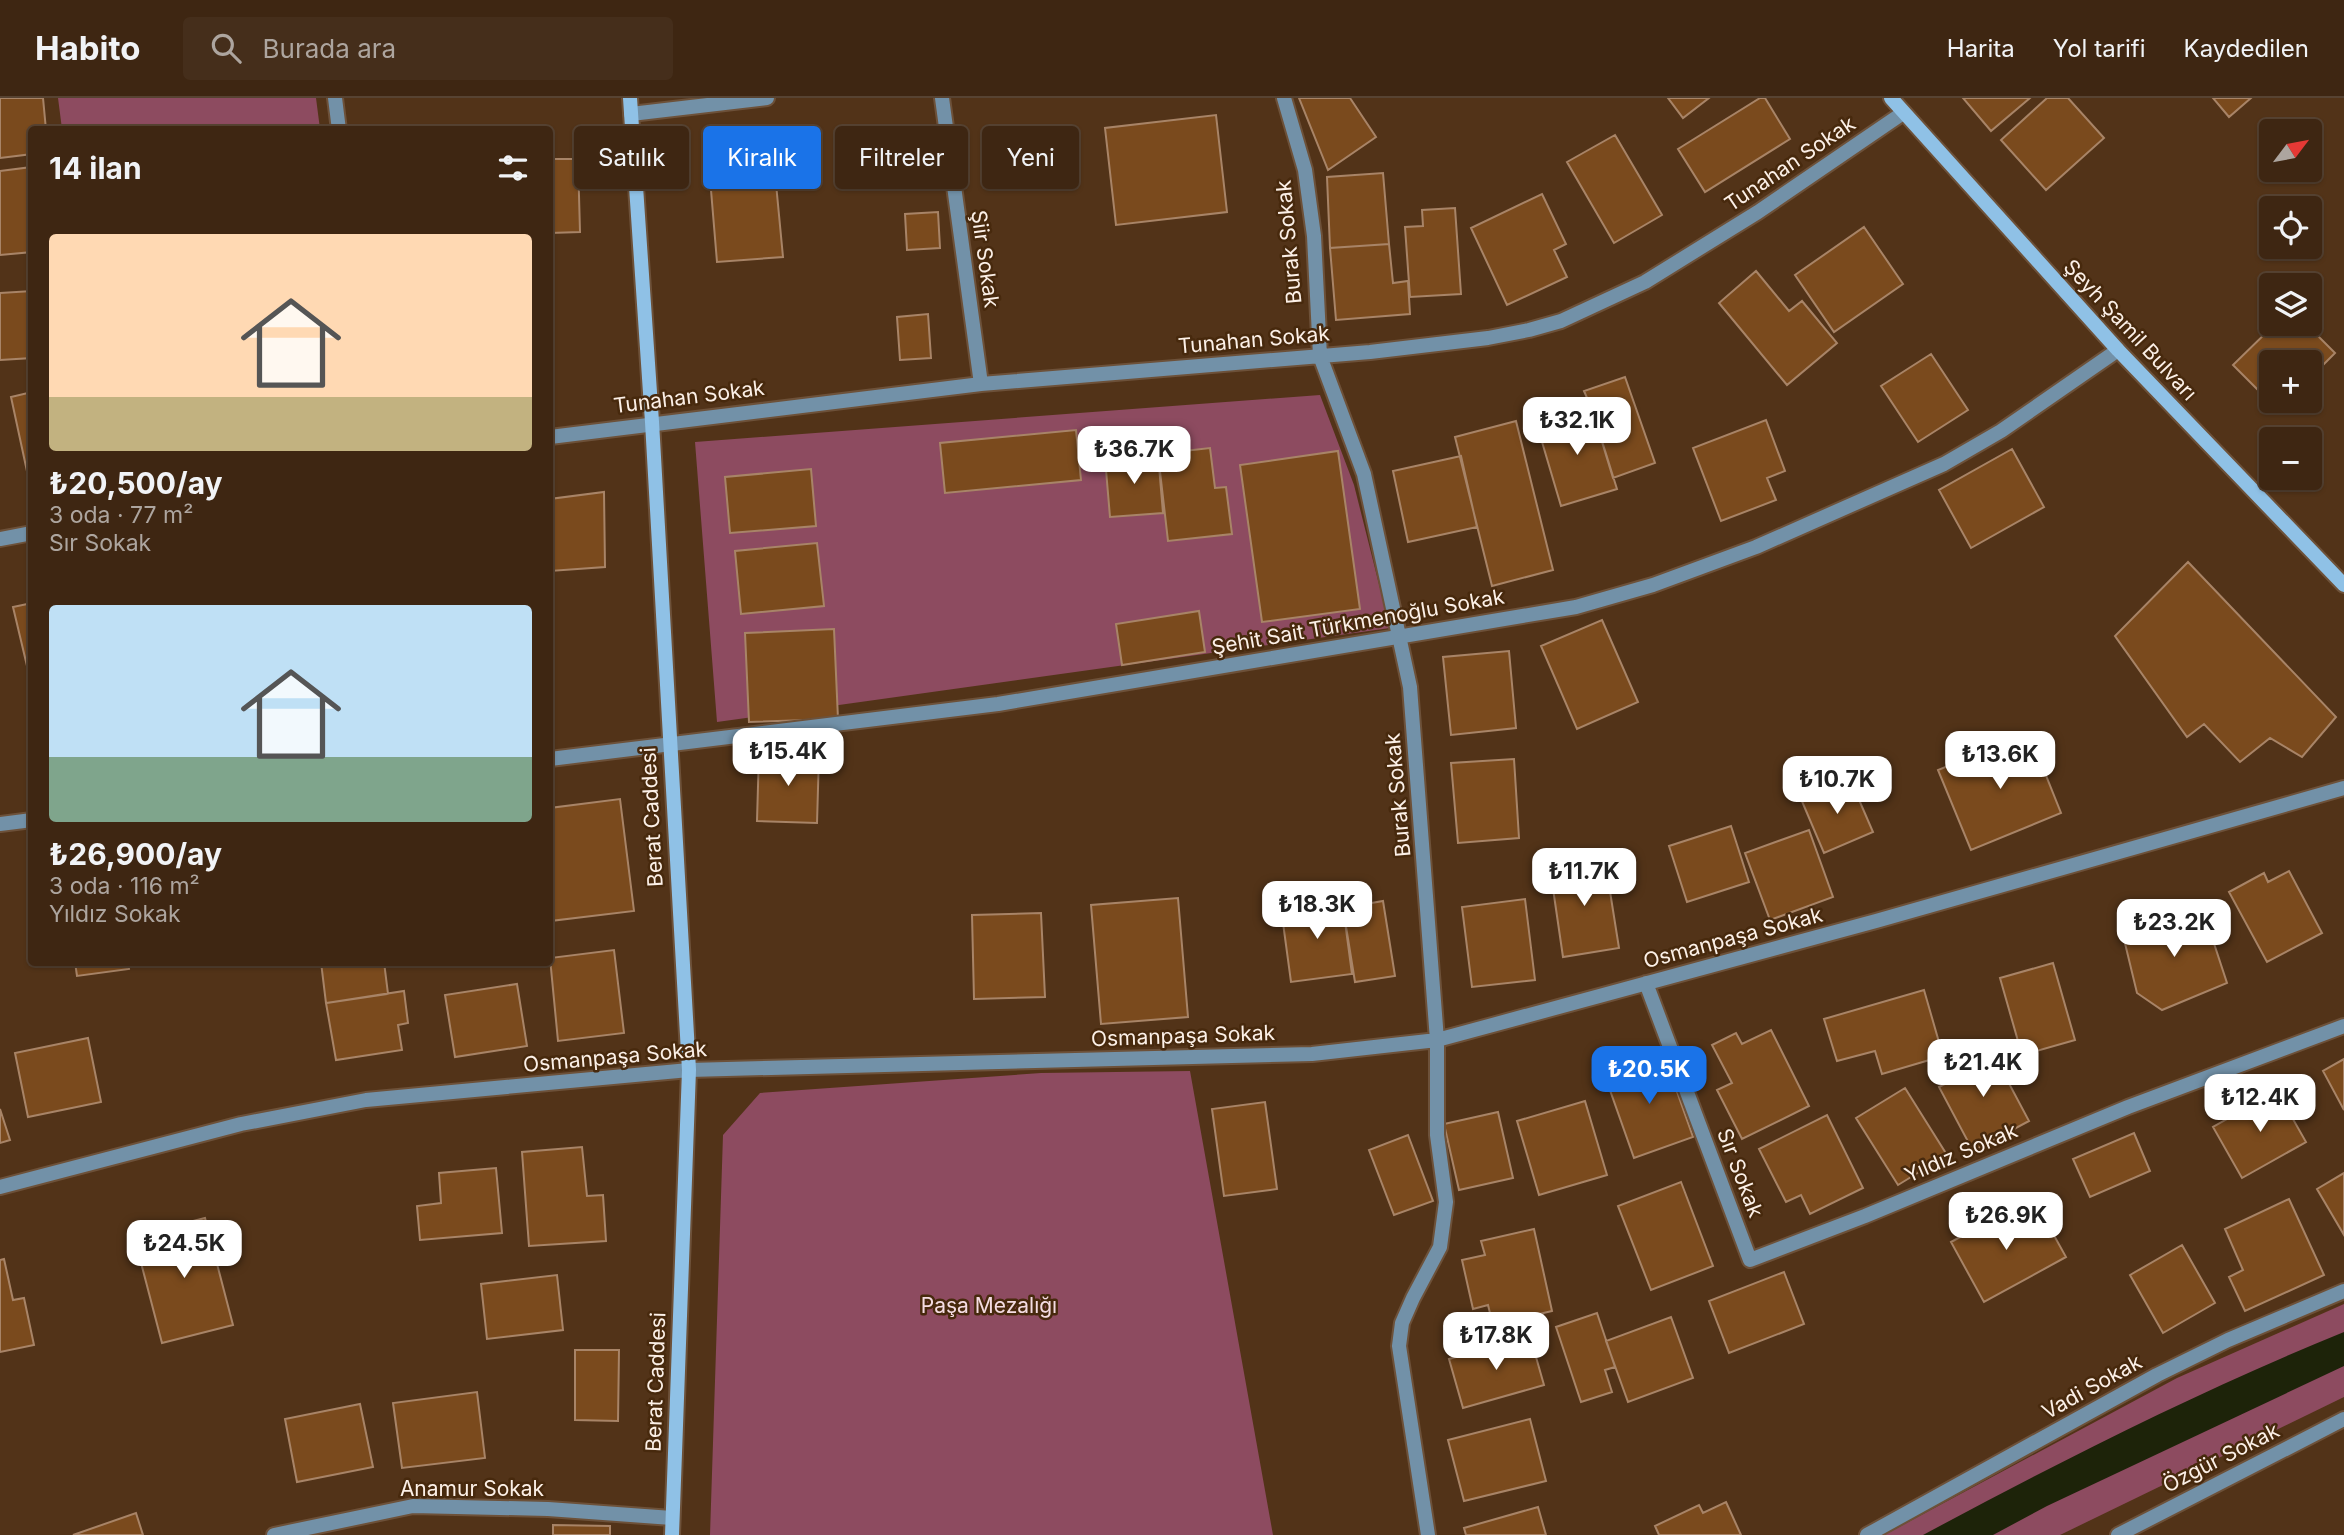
<!DOCTYPE html>
<html lang="tr">
<head>
<meta charset="utf-8">
<style>
	:root { --surface:#3e2612; --page:#452e1b; --text:#f1f3f6; --muted:#ada59f; --line:#574332; --accent:#1a73e8 }
	body { margin:0; font-family:Inter,sans-serif; background:var(--page); color:var(--text); height:100vh; display:flex; flex-direction:column; font-size:26px; white-space:nowrap }
	* { box-sizing:border-box; margin:0 }
	p { font-size:23px; color:var(--muted) }
	.icon { flex:none; width:38px; height:38px; fill:none; stroke:currentColor; stroke-width:2; stroke-linecap:round; stroke-linejoin:round }
	.map { position:relative; flex:1; overflow:hidden }
	.panel { position:absolute; left:28px; top:28px; width:525px; height:840px; display:flex; flex-direction:column; background:var(--surface); border-radius:7px; box-shadow:0 2px 5px #0004,0 0 0 2px var(--line) }
	.panel>* { flex:none }
	.top-card { position:absolute; left:574px; top:28px; width:665px; height:63px; display:flex; gap:14px }
	.needle { width:46px; rotate:58deg }
	.controls { position:absolute; left:2259px; top:21px; display:grid; gap:14px }
	.controls a { display:grid; place-items:center; width:63px; height:63px; border-radius:7px; background:var(--surface); box-shadow:0 2px 5px #0004,0 0 0 2px var(--line); font-size:35px }
	.price { position:absolute; translate:-50% -60px; padding:0 16px; border-radius:14px; background:#fff; color:#222; font-size:23px; line-height:46px; filter:drop-shadow(0 2px 4px #0008) }
	.price::after { content:''; position:absolute; left:50%; top:42px; width:21px; height:16px; margin-left:-10px; background:inherit; clip-path:polygon(0 0,100% 0,50% 100%) }
	.price.selected { background:var(--accent); color:#fff }
	ul { padding:0; list-style:none }
	li { display:grid; align-content:center; gap:14px; height:371px; padding:0 21px }
	li span { display:grid; place-items:center; height:217px; border-radius:7px; color:#555 }
	li>.icon { margin-inline-start:auto }
	span .icon { width:126px; height:126px; fill:#fffc; stroke-width:1 }
	li b { font-size:30px }
	h2 { display:flex; justify-content:space-between; align-items:center; height:84px; padding:0 21px; font-size:30px }
	.tag { padding:0 24px; border-radius:7px; background:var(--surface); box-shadow:0 2px 5px #0004,0 0 0 2px var(--line); font-size:24px; line-height:63px }
	.tag.selected { background:var(--accent); color:#fff }
	header { display:flex; align-items:center; gap:42px; box-sizing:border-box; height:98px; padding:0 35px; background:var(--surface); border-bottom:2px solid var(--line) }
	header strong { font-size:33px }
	nav { display:flex; gap:38px; margin-inline-start:auto; font-size:24px }
	.search { width:490px; height:63px; background:var(--page); display:flex; align-items:center; gap:18px; box-sizing:border-box; padding:0 24px; border-radius:7px; color:var(--muted); font-size:26px }
	.map>svg:first-child { display:block }
	.green { fill:#8d4b60 }
	.water { fill:#1d2309 }
	.building { fill:#7a4a1d; stroke:#a88467; stroke-width:2 }
	.lines { fill:none; stroke-linecap:round; stroke-linejoin:round }
	.street-casing { stroke:#6d5139; stroke-width:18 }
	.secondary-casing { stroke:#6d5139; stroke-width:18 }
	.street { stroke:#7291a8; stroke-width:14 }
	.secondary { stroke:#8fc1e6; stroke-width:14 }
	.labels { text-anchor:middle; stroke-width:5; stroke-linejoin:round; paint-order:stroke }
	.street-label { font-size:21px; fill:#fcf0e7; stroke:#47290d }
	.park-label { font-size:21px; fill:#f4dce2; stroke:#47290d }
</style>
</head>
<body>
<header>
<strong>Habito</strong>
<div class="search"><svg class="icon" aria-label="search" viewBox="0 0 24 24"><circle cx="10" cy="10" r="6"/><path d="M15 15l6 6"/></svg>Burada ara</div>
<nav><a>Harita</a><a>Yol tarifi</a><a>Kaydedilen</a></nav>
</header>
<div class="map">
<svg width="2344" height="1437" viewBox="0 0 2344 1437">
	<rect width="100%" height="100%" fill="#523318"/>
	<path class="green" d="M58 0H316L320 31H62Z
		M1320 297 1354 387 1390 530 717 624 695 344Z
		M1190 973 1273 1437H710L723 1037 760 995 1041 975Z
		M2344 1206V1299L2060 1437H1884L2177 1280Z"/>
	<path class="water" d="M2344 1234V1268L2047 1408 1993 1437H1923C2061 1363 2199 1293 2344 1234Z"/>
	<path class="building" d="M0 0H43L46 32H32V56L0 60Z
		M1299 0H1350L1376 39 1328 72Z
		M1668 0H1709L1683 20Z
		M1760 0H1765L1790 41 1705 94 1678 51Z
		M1963 0H2030L1991 33Z
		M2047 0H2068L2104 40 2046 92 2001 42Z
		M2213 0H2251L2229 19Z
		M1216 17 1227 114 1116 127 1105 30Z
		M1615 37 1662 117 1614 145 1567 64Z
		M550 61H578L580 134 550 135Z
		M32 69V154L0 157V73Z
		M775 75 783 159 717 164 710 80Z
		M1383 75 1389 146 1330 150 1327 79Z
		M1542 96 1566 146 1554 152 1567 179 1507 207 1471 130Z
		M1455 110 1461 196 1410 199 1405 129 1423 128 1422 112Z
		M938 114 940 150 907 152 905 116Z
		M1864 129 1903 186 1834 234 1795 177Z
		M1389 146 1393 185 1408 183 1410 216 1336 222 1330 150Z
		M1756 173 1789 213 1802 203 1837 245 1787 287 1719 205Z
		M32 193V260L0 262V195Z
		M928 216 931 260 900 262 897 219Z
		M2275 226H2306L2335 255 2310 280V264H2272V303H2288L2278 312 2233 267Z
		M1931 256 1968 312 1918 344 1881 288Z
		M1625 279 1655 365 1613 380 1592 311 1584 293Z
		M32 294V378H28L11 299Z
		M1592 311 1617 391 1561 408 1537 327Z
		M1766 322 1785 373 1767 380 1776 402 1721 423 1693 350Z
		M1516 323 1553 472 1492 488 1455 339Z
		M1076 332 1081 382 945 395 940 345Z
		M1210 350 1215 390 1226 389 1232 436 1168 443 1158 356Z
		M2012 351 2044 409 1971 450 1939 392Z
		M1338 353 1360 511 1262 524 1240 367Z
		M1158 356 1163 415 1110 419 1105 360Z
		M1461 358 1477 429 1408 444 1393 373Z
		M811 371 816 428 730 435 725 379Z
		M604 394 605 469 550 473V401Z
		M817 445 824 508 741 516 735 453Z
		M2188 464 2336 619 2302 659 2270 640 2240 664 2204 626 2187 639 2115 538Z
		M32 505V589L13 509Z
		M1199 513 1205 554 1122 567 1116 526Z
		M1602 522 1638 604 1577 631 1541 548Z
		M834 531 838 621 749 624 745 535Z
		M1509 553 1516 630 1451 637 1443 559Z
		M2029 635 2061 715 1971 752 1938 672Z
		M759 654 819 656 817 725 757 723Z
		M1514 661 1519 740 1458 745 1451 665Z
		M1850 681 1873 734 1824 755 1801 701Z
		M620 701 634 813 550 823V710Z
		M1731 728 1749 784 1687 804 1669 748Z
		M1809 732 1833 799 1770 822 1745 755Z
		M1605 762 1619 850 1563 859 1550 770Z
		M2289 773 2322 835 2267 864 2229 794 2264 775 2268 784Z
		M1178 800 1188 919 1101 926 1091 807Z
		M1342 801 1352 876 1291 884 1281 810Z
		M1525 801 1535 882 1472 889 1462 809Z
		M1383 803 1395 878 1355 884 1343 810Z
		M2202 809 2227 885 2162 912 2137 895 2122 833Z
		M1041 815 1045 899 974 901 972 817Z
		M614 852 624 935 558 943 550 860Z
		M75 864H128L129 871 77 878Z
		M321 864H384L388 896 326 905Z
		M2053 865 2075 942 2022 957 2000 880Z
		M517 886 527 948 455 959 445 897Z
		M1924 892 1943 958 1882 976 1875 953 1837 963 1824 921Z
		M404 893 408 925 398 927 402 952 336 962 326 905Z
		M1771 932 1809 1008 1742 1041 1717 992 1732 985 1712 947 1736 935 1742 946Z
		M88 940 101 1004 28 1019 15 955Z
		M1988 946 2029 1023 1973 1053 1939 989 1958 979 1951 966Z
		M1664 957 1693 1039 1634 1060 1605 978Z
		M2344 961V1012L2323 973Z
		M1905 990 1947 1057 1898 1087 1856 1020Z
		M2277 993 2306 1044 2242 1080 2213 1029Z
		M1585 1003 1607 1077 1539 1097 1517 1023Z
		M1265 1004 1277 1091 1224 1098 1212 1011Z
		M0 1011 10 1042 0 1045Z
		M1498 1014 1513 1080 1459 1092 1444 1026Z
		M1827 1017 1863 1090 1810 1116 1801 1097 1786 1104 1759 1051Z
		M2134 1035 2150 1073 2090 1099 2073 1061Z
		M1408 1037 1433 1103 1394 1117 1369 1052Z
		M582 1049 587 1098 603 1097 606 1143 529 1148 522 1054Z
		M496 1070 502 1135 420 1142 417 1108 441 1105 439 1075Z
		M2344 1075V1137L2317 1091Z
		M1681 1084 1713 1168 1651 1192 1618 1108Z
		M2289 1101 2324 1177 2245 1213 2229 1179 2243 1172 2225 1131Z
		M2023 1105 2040 1137 2051 1132 2066 1159 1984 1204 1951 1144Z
		M205 1120 233 1227 162 1245 134 1138Z
		M1534 1131 1552 1213 1493 1227 1488 1207 1473 1211 1462 1162 1485 1157 1481 1143Z
		M2182 1147 2215 1205 2163 1235 2130 1177Z
		M4 1161 13 1202 24 1200 34 1247 0 1254V1162Z
		M1784 1174 1804 1226 1729 1255 1709 1203Z
		M557 1177 563 1232 487 1241 481 1186Z
		M1597 1215 1615 1269 1605 1272 1612 1294 1581 1304 1556 1229Z
		M1671 1219 1693 1280 1628 1304 1606 1243Z
		M1530 1238 1544 1287 1463 1310 1449 1261Z
		M575 1252H619L618 1323 575 1322Z
		M477 1294 485 1360 402 1370 393 1305Z
		M360 1306 373 1369 297 1384 285 1321Z
		M1530 1321 1546 1383 1464 1403 1448 1342Z
		M1726 1404 1741 1437H1659L1655 1428 1699 1407 1703 1415Z
		M1538 1409 1546 1437H1466L1464 1430Z
		M136 1415 143 1437H73Z
		M553 1427 610 1428V1437H553Z"/>
	<g class="lines">
		<g class="street-casing">
			<path id="street" d="M335 0 339 32
				M942 0 981 286
				M1284 0 1305 72 1314 138 1320 258 1364 376 1410 589 1437 942V1037L1446 1104 1440 1149 1413 1200 1402 1225 1399 1248 1428 1437
				M631 16 767 0
				M550 339 981 286 1370 254 1488 240 1529 232 1561 223 1645 184 1758 114 1903 15
				M0 441 32 435
				M550 661 998 606 1576 509 1653 487 1756 449 1944 366 2001 333 2118 252
				M0 726 32 722
				M1646 885 1750 1162 1865 1118 2128 1009 2344 928
				M0 1089 241 1026 366 1002 689 972 1312 956 1437 942 1876 823 2344 690
				M274 1437 413 1408 548 1411 672 1420
				M1867 1437 2157 1277 2228 1242 2344 1193
				M2118 1437 2344 1321"/>
		</g>
		<g class="secondary-casing">
			<path id="secondary" d="M630 0 652 324 689 972 672 1437
				M1891 0 2118 252 2344 487"/>
		</g>
		<use href="#street" class="street"/>
		<use href="#secondary" class="secondary"/>
	</g>
	<g class="labels">
		<g class="street-label">
			<text transform="translate(1790 66) rotate(-34)" y="7">Tunahan Sokak</text>
			<text transform="translate(1289 144) rotate(-95)" y="7">Burak Sokak</text>
			<text transform="translate(985 161) rotate(82)" y="7">Şiir Sokak</text>
			<text transform="translate(2130 232) rotate(47)" y="7">Şeyh Şamil Bulvarı</text>
			<text transform="translate(1254 242) rotate(-5)" y="7">Tunahan Sokak</text>
			<text transform="translate(689 299) rotate(-7)" y="7">Tunahan Sokak</text>
			<text transform="translate(1358 524) rotate(-10)" y="7">Şehit Sait Türkmenoğlu Sokak</text>
			<text transform="translate(1398 697) rotate(-95)" y="7">Burak Sokak</text>
			<text transform="translate(652 719) rotate(-93)" y="7">Berat Caddesi</text>
			<text transform="translate(1733 840) rotate(-15)" y="7">Osmanpaşa Sokak</text>
			<text transform="translate(1183 938) rotate(-2)" y="7">Osmanpaşa Sokak</text>
			<text transform="translate(615 959) rotate(-5)" y="7">Osmanpaşa Sokak</text>
			<text transform="translate(1961 1055) rotate(-23)" y="7">Yıldız Sokak</text>
			<text transform="translate(1740 1075) rotate(69)" y="7">Sır Sokak</text>
			<text transform="translate(656 1284) rotate(-88)" y="7">Berat Caddesi</text>
			<text transform="translate(2092 1289) rotate(-29)" y="7">Vadi Sokak</text>
			<text transform="translate(2221 1360) rotate(-27)" y="7">Özgür Sokak</text>
			<text x="472" y="1398">Anamur Sokak</text>
		</g>
		<g class="park-label">
			<text x="989" y="1215">Paşa Mezalığı</text>
		</g>
	</g>
</svg>
<div class="controls">
<a><svg class="needle" viewBox="-14 -14 28 28"><path d="M0-13l5 13h-10z" fill="#e53935"/><path d="M0 13l5-13h-10z" fill="#ada59f"/></svg></a>
<a><svg class="icon" aria-label="locate" viewBox="0 0 24 24"><circle cx="12" cy="12" r="6"/><path d="M12 2v4M12 18v4M2 12h4M18 12h4"/></svg></a>
<a><svg class="icon" aria-label="layers" viewBox="0 0 24 24"><path d="M12 4l9 5-9 5-9-5zM3 14l9 5 9-5"/></svg></a>
<a>+</a>
<a>−</a>
</div>
<b class="price" style="left:1577px;top:359px">₺32.1K</b>
<b class="price" style="left:1134px;top:388px">₺36.7K</b>
<b class="price" style="left:788px;top:690px">₺15.4K</b>
<b class="price" style="left:2000px;top:693px">₺13.6K</b>
<b class="price" style="left:1837px;top:718px">₺10.7K</b>
<b class="price" style="left:1584px;top:810px">₺11.7K</b>
<b class="price" style="left:1317px;top:843px">₺18.3K</b>
<b class="price" style="left:2174px;top:861px">₺23.2K</b>
<b class="price" style="left:1983px;top:1001px">₺21.4K</b>
<b class="price selected" style="left:1649px;top:1008px">₺20.5K</b>
<b class="price" style="left:2260px;top:1036px">₺12.4K</b>
<b class="price" style="left:2006px;top:1154px">₺26.9K</b>
<b class="price" style="left:184px;top:1182px">₺24.5K</b>
<b class="price" style="left:1496px;top:1274px">₺17.8K</b>
<div class="top-card">
<a class="tag">Satılık</a>
<a class="tag selected">Kiralık</a>
<a class="tag">Filtreler</a>
<a class="tag">Yeni</a>
</div>
<section class="panel">
<h2>14 ilan<svg class="icon" aria-label="filters" viewBox="0 0 24 24"><path d="M4 7h16M4 17h16"/><circle cx="9" cy="7" r="2"/><circle cx="15" cy="17" r="2"/></svg></h2>
<ul>
<li><span style="background:linear-gradient(#ffd9b3 75%,#c2b280 0)"><svg class="icon" aria-label="home" viewBox="0 0 24 24"><path d="M3 11l9-7 9 7M6 9v11h12V9"/></svg></span><div><b>₺20,500/ay</b><p>3 oda · 77 m²</p><p>Sır Sokak</p></div></li>
<li><span style="background:linear-gradient(#bfe0f5 70%,#7fa58c 0)"><svg class="icon" aria-label="home" viewBox="0 0 24 24"><path d="M3 11l9-7 9 7M6 9v11h12V9"/></svg></span><div><b>₺26,900/ay</b><p>3 oda · 116 m²</p><p>Yıldız Sokak</p></div></li>
</ul>
</section>
</div>
</body>
</html>
